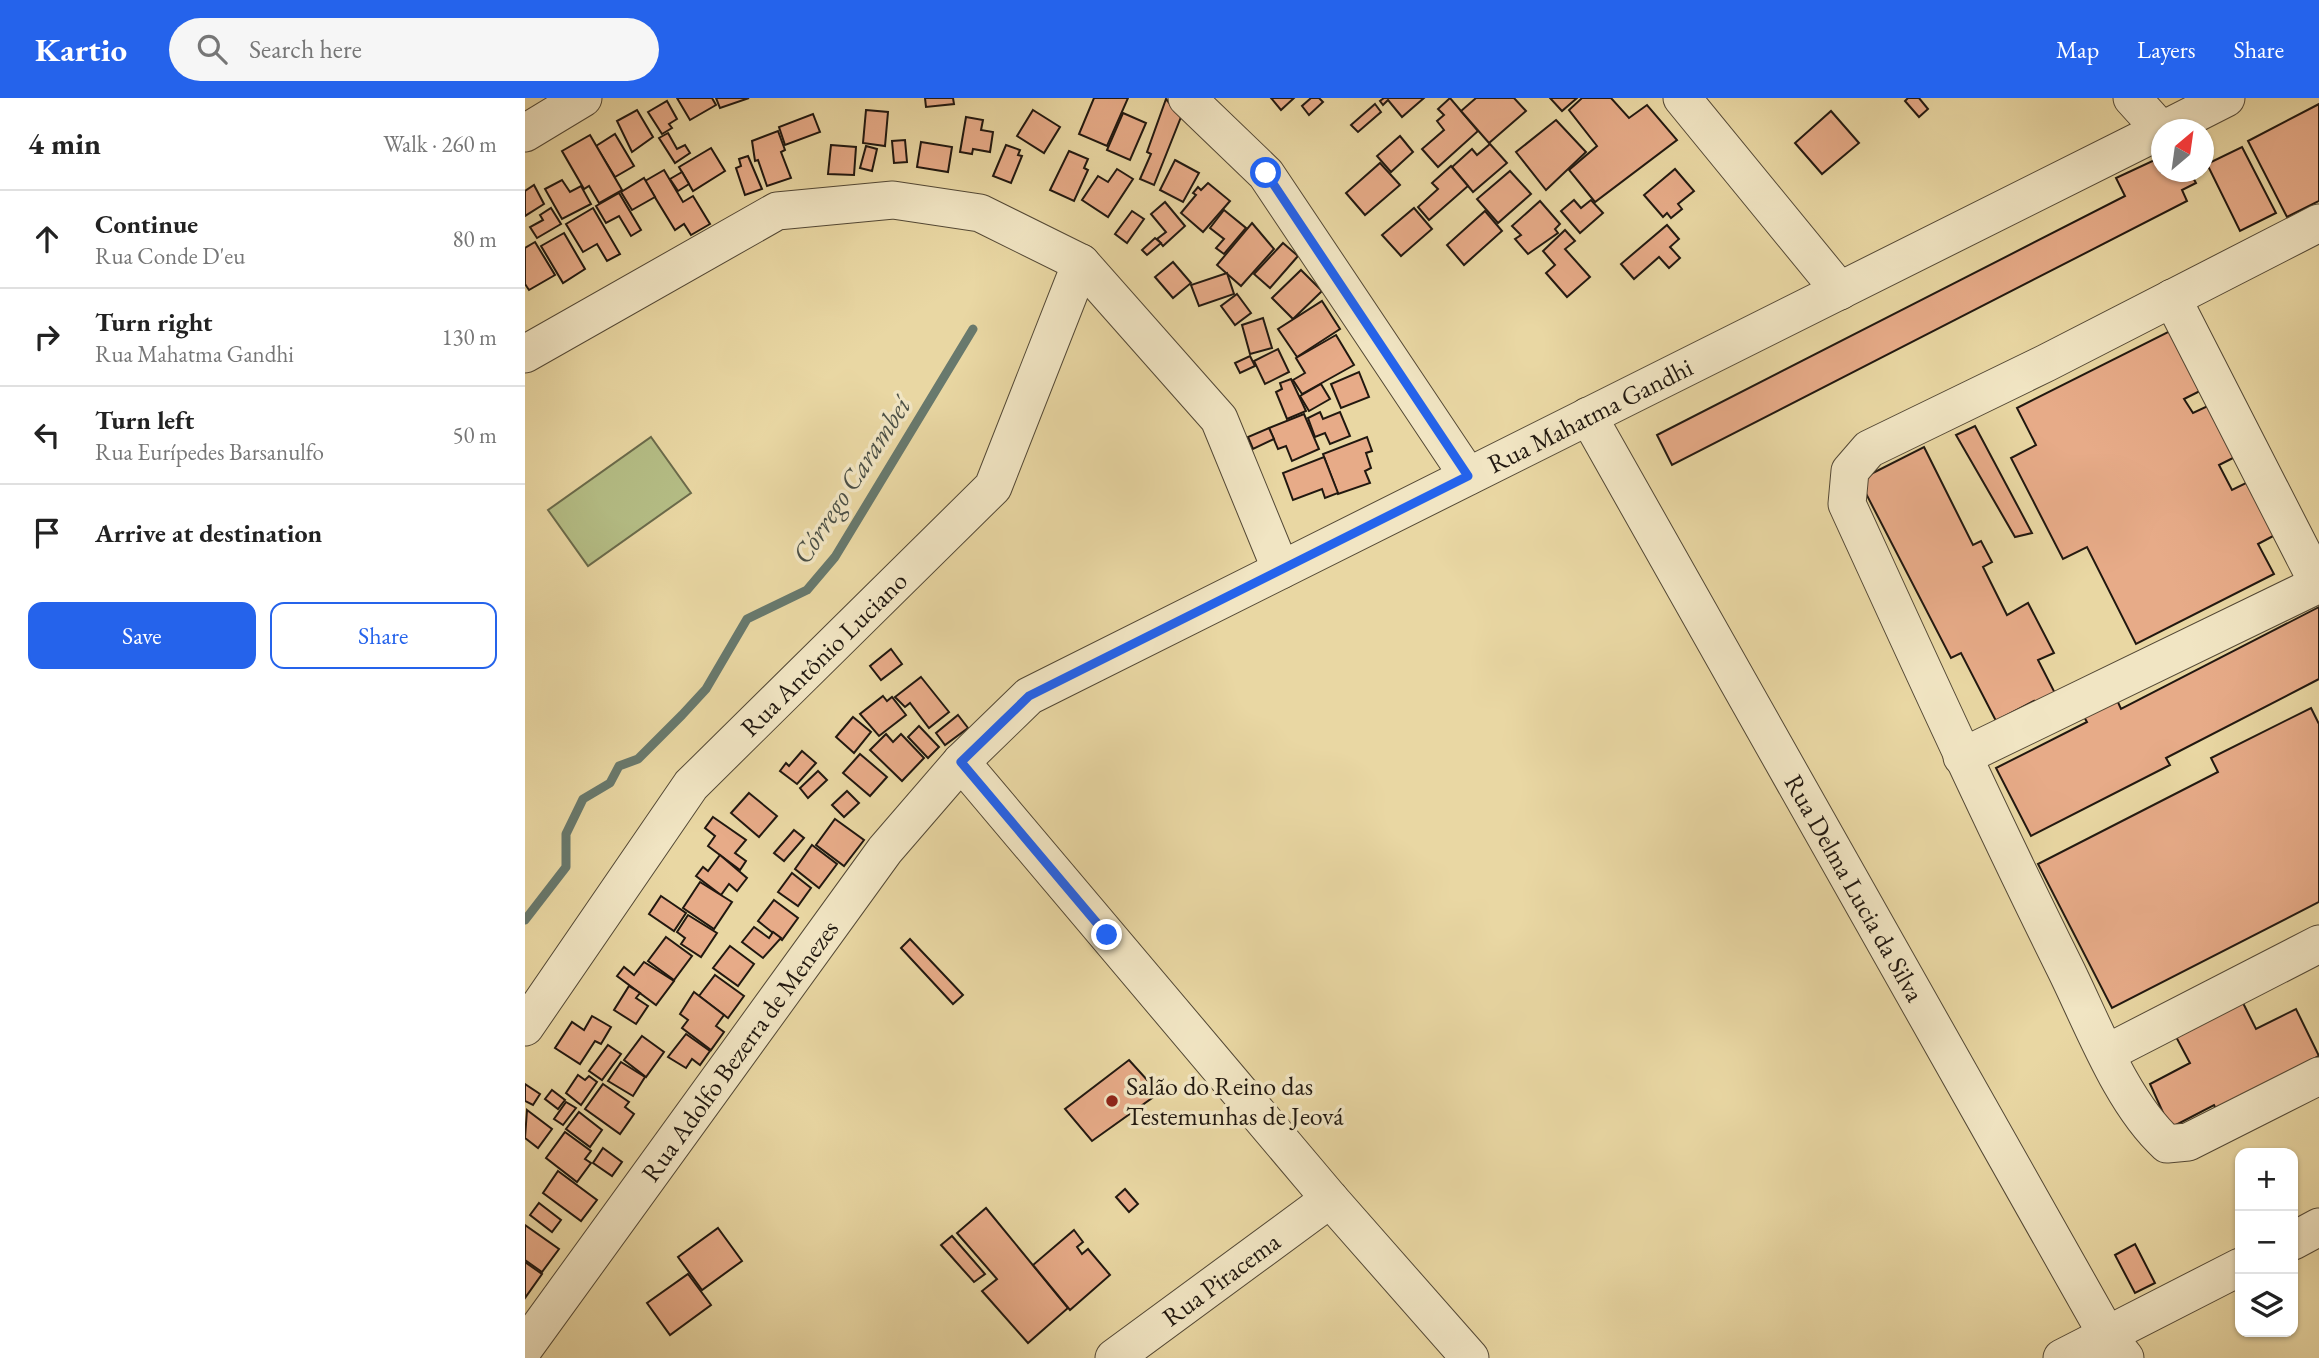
<!DOCTYPE html>
<meta charset="utf-8">
<style>
body{margin:0;font-family:"EB Garamond",serif;background:#f6f6f6;color:#222}
.controls{position:absolute;right:21px;bottom:21px;display:grid;overflow:hidden;border-radius:14px;box-shadow:0 2px 5px #0004}
.controls button{width:63px;height:63px;display:grid;place-items:center;padding:0;border:0;border-bottom:2px solid #e0e0e0;background:#fff;color:#222;font:35px sans-serif}
.compass{position:absolute;left:1626px;top:21px;width:63px;height:63px;border-radius:50%;background:#fff;box-shadow:0 2px 5px #0004;rotate:29deg}
.stop{position:absolute;width:21px;height:21px;margin:-16px;border:5px solid #2563eb;border-radius:50%;background:#fff}
.stop.end{background:#2563eb;border-color:#fff;box-shadow:0 2px 7px #0008}
.list{margin:0;padding:0;list-style:none}
h2{display:flex;justify-content:space-between;align-items:center;height:91px;margin:0;padding:0 28px;font-size:30px}
h2 small{font-size:23px;font-weight:400;color:#767676}
.list li{display:grid;grid-template-columns:46px 1fr auto;gap:21px;align-items:center;box-sizing:border-box;height:98px;padding:0 28px;border-top:2px solid #e0e0e0}
.list b{display:block;font-size:26px;white-space:nowrap}
.list p{margin:0;font-size:23px;white-space:nowrap;color:#767676}
.list em{font-size:23px;font-style:normal;color:#767676}
.actions{display:flex;gap:14px;padding:21px 28px}
.actions a{flex:1;padding:16px 0;border:2px solid #2563eb;border-radius:14px;text-align:center;font-size:24px;color:#2563eb}
.actions .main{background:#2563eb;color:#fff}
.icon{flex:none;width:38px;height:38px;fill:none;stroke:currentColor;stroke-width:2;stroke-linecap:round;stroke-linejoin:round}
.map{position:relative;flex:none;width:1794px;height:1260px;overflow:hidden}
header{display:flex;align-items:center;gap:42px;box-sizing:border-box;height:98px;padding:0 35px;background:#2563eb;color:#fff}
header strong{font-size:33px}
nav{display:flex;gap:38px;margin-inline-start:auto;font-size:24px}
.search{width:490px;height:63px;background:#f6f6f6;display:flex;align-items:center;gap:18px;box-sizing:border-box;padding:0 24px;border-radius:38px;color:#767676;font-size:26px}
main{display:flex}
aside{flex:1;background:#fff}
.map>svg:first-child{display:block}
.green{fill:#b5be86;stroke:#6b6b4b;stroke-width:2}
.lines{fill:none;stroke-linecap:round;stroke-linejoin:round}
.stream{stroke:#68796d;stroke-width:9}
.building{fill:#e7ab88;stroke:#211810;stroke-width:2}
.minor-casing{stroke:#534835;stroke-width:39}
.minor{stroke:#f1e5c3;stroke-width:37}
.route{stroke:#2563eb;stroke-width:9}
.poi-dot{fill:#8f2418;stroke:#f1e5c3;stroke-width:2.5}
.labels{text-anchor:middle;dominant-baseline:central;stroke-width:7;stroke-linejoin:round;paint-order:stroke}
.street-label{font-size:26px;fill:#211810;stroke:#f1e5c3}
.poi-label{font-size:26px;fill:#211810;stroke:#f1e5c3;text-anchor:start}
.water-label{font-size:28px;font-style:italic;fill:#4b5046;stroke:#f1e5c3}
</style>
<header>
<strong>Kartio</strong>
<div class="search"><svg class="icon" aria-label="search" viewBox="0 0 24 24"><circle cx="10" cy="10" r="6"/><path d="M15 15l6 6"/></svg>Search here</div>
<nav><a>Map</a><a>Layers</a><a>Share</a></nav>
</header>
<main>
<aside>
<h2>4 min<small>Walk · 260 m</small></h2>
<ul class="list">
<li><svg class="icon" aria-label="ahead" viewBox="0 0 24 24"><path d="M12 20V5M6 11l6-6 6 6"/></svg><div><b>Continue</b><p>Rua Conde D'eu</p></div><em>80 m</em></li>
<li><svg class="icon" aria-label="right" viewBox="0 0 24 24"><path d="M7 20v-9h11M14 6l5 5-5 5"/></svg><div><b>Turn right</b><p>Rua Mahatma Gandhi</p></div><em>130 m</em></li>
<li><svg class="icon" aria-label="left" viewBox="0 0 24 24"><path d="M17 20v-9H6M10 6l-5 5 5 5"/></svg><div><b>Turn left</b><p>Rua Eurípedes Barsanulfo</p></div><em>50 m</em></li>
<li><svg class="icon" aria-label="arrive" viewBox="0 0 24 24"><path d="M6 21V4h12l-3 4 3 4H6"/></svg><div><b>Arrive at destination</b></div></li>
</ul>
<div class="actions"><a class="main">Save</a><a>Share</a></div>
</aside>
<div class="map">
<svg width="1794" height="1260" viewBox="0 0 1794 1260">
<rect width="100%" height="100%" fill="#e9d7a3"/>
<filter id="stains"><feTurbulence type="fractalNoise" baseFrequency=".00286" numOctaves="4"/><feColorMatrix values="0 0 0 0 .2 0 0 0 0 .09 0 0 0 0 .02 0 0 0 .5 -.17"/></filter>
<radialGradient id="worn" r=".72"><stop offset=".6" stop-color="#630" stop-opacity="0"/><stop offset="1" stop-color="#630" stop-opacity=".3"/></radialGradient>
<path class="green" d="M126 339 166 395 63 468 23 412Z"/>
<g class="lines">
<path class="stream" d="M0 822 41 769V736L58 701 85 685 94 668 113 661 157 617 181 591 222 521 282 492 310 459 448 231"/>
</g>
<g class="building">
<path d="M152 0H187L191 7 165 22Z"/>
<path d="M191 0H224L195 10Z"/>
<path d="M400 0H428L429 6 401 9Z"/>
<path d="M569 0H603L582 48 554 36Z"/>
<path d="M746 0H769L756 12Z"/>
<path d="M786 0H794L798 4 784 17 777 8Z"/>
<path d="M859 0H899L877 19 863 2 858 7 855 3Z"/>
<path d="M925 0 953 33 913 69 897 51 919 32 912 23 919 17 913 11Z"/>
<path d="M951 0H989L1001 13 964 45 936 13Z"/>
<path d="M1025 0H1052L1037 13Z"/>
<path d="M1057 0H1086L1104 20 1122 7 1152 42 1070 104 1044 72 1072 48 1044 12Z"/>
<path d="M1383 0H1394L1403 11 1394 19 1380 3Z"/>
<path d="M641 1 656 19 629 87 615 81 626 56 622 54Z"/>
<path d="M142 3 152 21 144 26 147 30 137 36 123 14Z"/>
<path d="M850 6 856 14 833 34 826 27Z"/>
<path d="M1794 6V103L1762 119 1723 43Z"/>
<path d="M112 12 128 39 107 54 92 23Z"/>
<path d="M341 12 363 14 360 48 338 45Z"/>
<path d="M508 12 535 29 519 55 492 38Z"/>
<path d="M1306 13 1334 45 1297 76 1270 45Z"/>
<path d="M598 15 621 25 605 62 582 52Z"/>
<path d="M288 16 295 34 260 47 254 29Z"/>
<path d="M441 19 458 22 456 32 468 34 465 54 448 51 447 56 435 54Z"/>
<path d="M1031 22 1061 54 1021 92 991 54Z"/>
<path d="M253 33 260 52 256 54 266 80 242 88 233 62 230 63 227 43Z"/>
<path d="M143 35 152 51 160 47 165 55 150 65 134 40Z"/>
<path d="M90 36 109 68 90 79 71 48Z"/>
<path d="M65 37 97 92 74 105 64 88 59 91 37 53Z"/>
<path d="M875 38 888 54 866 74 852 58Z"/>
<path d="M380 42 382 64 369 65 367 43Z"/>
<path d="M396 44 427 49 423 74 392 69Z"/>
<path d="M965 46 982 65 948 94 927 69 947 51 952 57Z"/>
<path d="M306 47 331 49 329 77 303 76Z"/>
<path d="M481 47 495 52 493 57 497 58 486 85 468 78Z"/>
<path d="M341 48 352 51 347 73 335 70Z"/>
<path d="M1717 49 1751 115 1715 133 1682 66Z"/>
<path d="M186 50 200 73 168 93 154 69Z"/>
<path d="M544 53 563 61 559 70 563 72 549 103 525 92Z"/>
<path d="M223 58 237 91 220 97 211 70 216 68 214 61Z"/>
<path d="M1636 59V74H1665L1671 85 1657 92 1662 103 1147 367 1132 337 1600 98 1591 80Z"/>
<path d="M650 62 674 75 658 104 635 92Z"/>
<path d="M855 65 875 87 840 117 821 95Z"/>
<path d="M926 68 943 88 904 122 893 109 913 91 907 85Z"/>
<path d="M592 71 608 81 583 119 557 102 573 78 583 84Z"/>
<path d="M1150 71 1169 93 1153 106 1157 111 1146 120 1142 115 1138 119 1119 97Z"/>
<path d="M139 72 158 104 168 98 185 126 166 137 159 126 150 132 120 83Z"/>
<path d="M985 73 1006 96 973 125 952 101Z"/>
<path d="M157 74 164 86 153 93 145 81Z"/>
<path d="M119 80 130 99 107 112 96 94Z"/>
<path d="M37 82 45 94 56 88 66 106 37 121 20 91Z"/>
<path d="M683 85 705 103 678 134 656 115 671 97 668 95 673 89 676 92Z"/>
<path d="M9 87 19 106 0 118V93Z"/>
<path d="M94 95 116 132 106 138 94 118 81 125 71 108Z"/>
<path d="M1049 102 1056 110 1066 102 1078 115 1055 135 1036 113Z"/>
<path d="M1015 103 1035 126 1030 131 1033 135 1003 156 990 141 996 137 987 128Z"/>
<path d="M640 104 660 128 638 148 632 141 641 134 626 116Z"/>
<path d="M26 110 36 126 12 140 5 129 18 122 15 117Z"/>
<path d="M68 110 95 156 82 163 72 146 58 154 41 126Z"/>
<path d="M889 110 907 131 876 158 857 137Z"/>
<path d="M699 112 721 130 699 156 691 150 699 141 685 130Z"/>
<path d="M607 113 619 121 602 145 590 136Z"/>
<path d="M960 113 977 133 939 167 922 147Z"/>
<path d="M727 125 749 151 716 188 692 167Z"/>
<path d="M1142 127 1154 141 1145 149 1155 160 1144 170 1134 159 1109 181 1096 166Z"/>
<path d="M1040 132 1050 143 1040 151 1065 179 1042 199 1021 175 1030 167 1018 153Z"/>
<path d="M39 135 60 171 38 185 16 148Z"/>
<path d="M630 140 636 145 622 157 617 152Z"/>
<path d="M10 144 30 177 4 192 0 186V150Z"/>
<path d="M758 145 773 158 745 190 729 176Z"/>
<path d="M648 164 666 185 648 200 630 179Z"/>
<path d="M776 172 797 193 768 221 747 200Z"/>
<path d="M702 175 709 196 674 208 666 187Z"/>
<path d="M712 196 726 215 710 227 696 208Z"/>
<path d="M797 203 815 231 772 259 753 231Z"/>
<path d="M738 220 747 250 725 256 717 227Z"/>
<path d="M1647 232 1677 292 1659 301 1668 315 1687 306 1714 357 1694 367 1707 392 1725 383 1752 436 1733 446 1749 476 1611 546 1562 449 1538 461 1486 360 1511 347 1492 310Z"/>
<path d="M811 237 829 267 777 296 768 282 780 275 771 260Z"/>
<path d="M753 251 764 274 740 286 729 263Z"/>
<path d="M725 258 730 268 715 275 710 265Z"/>
<path d="M834 274 844 299 816 310 806 286Z"/>
<path d="M766 281 781 313 762 321 751 294 757 291 755 285Z"/>
<path d="M796 286 805 301 784 313 775 298Z"/>
<path d="M795 314 798 321 815 314 825 338 805 346 800 335 790 339 783 320Z"/>
<path d="M779 316 794 351 767 363 761 348 753 351 744 330Z"/>
<path d="M1450 328 1507 435 1490 439 1431 337Z"/>
<path d="M744 330 749 341 728 351 723 339Z"/>
<path d="M842 339 847 353 841 355 846 370 840 373 845 385 813 396 798 356Z"/>
<path d="M1399 349 1448 447 1456 443 1467 464 1458 469 1482 517 1503 505 1529 555 1513 562 1534 603 1514 614 1509 603 1471 623 1436 555 1426 560 1334 382Z"/>
<path d="M799 359 813 395 800 400 797 391 768 402 758 375Z"/>
<path d="M1794 509V581L1641 660 1645 667 1506 738 1471 670 1562 624 1553 608 1587 591 1596 611Z"/>
<path d="M366 551 377 566 356 582 345 568Z"/>
<path d="M396 579 424 614 404 630 385 605 380 609 370 599Z"/>
<path d="M358 598 362 603 367 599 381 617 354 638 335 616Z"/>
<path d="M1786 610 1794 626V804L1587 910 1513 766 1693 674 1686 660Z"/>
<path d="M433 617 443 630 420 647 411 635Z"/>
<path d="M328 619 346 634 329 655 311 639Z"/>
<path d="M394 628 414 649 403 660 383 639Z"/>
<path d="M361 636 368 644 376 636 399 660 377 683 345 652Z"/>
<path d="M277 653 291 665 272 686 255 673 261 665 264 668Z"/>
<path d="M335 656 362 679 345 698 318 675Z"/>
<path d="M293 673 302 682 283 700 275 690Z"/>
<path d="M322 693 334 705 319 719 307 707Z"/>
<path d="M224 695 252 718 234 739 206 715Z"/>
<path d="M188 719 221 742 210 755 221 763 215 772 183 748 190 738 180 730Z"/>
<path d="M310 721 339 742 319 768 291 747Z"/>
<path d="M269 732 279 740 259 763 249 755Z"/>
<path d="M287 747 312 766 294 790 270 771Z"/>
<path d="M195 757 222 780 212 793 204 786 196 797 171 778 178 769 183 773Z"/>
<path d="M267 775 286 790 273 808 253 794Z"/>
<path d="M175 784 207 804 189 831 158 810Z"/>
<path d="M136 798 161 815 149 833 124 816Z"/>
<path d="M249 802 273 820 257 842 233 823Z"/>
<path d="M163 817 192 835 176 859 156 846 160 840 152 834Z"/>
<path d="M229 829 244 840 248 834 256 840 238 860 217 844Z"/>
<path d="M141 839 167 858 149 882 123 863Z"/>
<path d="M385 841 438 897 428 906 376 850Z"/>
<path d="M205 848 229 866 213 888 188 870Z"/>
<path d="M119 864 149 883 131 907 92 878 99 869 109 877Z"/>
<path d="M190 877 219 898 203 920 174 898Z"/>
<path d="M104 888 115 895 111 900 123 908 111 926 89 912Z"/>
<path d="M169 894 199 917 191 928 199 934 186 952 157 930 163 922 155 916Z"/>
<path d="M1716 901 1731 931 1771 911 1794 958 1691 1011 1689 1007 1645 1030 1625 986 1665 965 1649 935Z"/>
<path d="M67 918 86 929 76 946 70 943 55 966 30 950 47 924 59 932Z"/>
<path d="M161 936 185 953 175 967 167 961 161 970 143 959Z"/>
<path d="M117 938 139 954 121 979 99 962Z"/>
<path d="M83 947 96 956 77 982 64 973Z"/>
<path d="M604 962 634 995 567 1043 540 1011Z"/>
<path d="M96 964 120 979 108 998 83 983Z"/>
<path d="M53 977 60 982 64 978 72 984 56 1007 41 995Z"/>
<path d="M0 986 15 996 8 1007 0 1003Z"/>
<path d="M78 986 104 1004 100 1009 109 1016 95 1036 60 1011Z"/>
<path d="M27 992 40 1002 33 1011 20 1001Z"/>
<path d="M41 1004 51 1010 38 1027 29 1021Z"/>
<path d="M2 1012 27 1031 13 1050 0 1040Z"/>
<path d="M54 1014 77 1032 65 1049 41 1031Z"/>
<path d="M40 1034 66 1053 60 1061 66 1065 52 1084 21 1060Z"/>
<path d="M78 1050 97 1064 87 1078 68 1065Z"/>
<path d="M33 1073 72 1102 56 1123 18 1095Z"/>
<path d="M600 1091 613 1106 604 1114 591 1099Z"/>
<path d="M14 1105 36 1122 27 1134 5 1117Z"/>
<path d="M461 1110 543 1210 503 1245 457 1193 472 1181 432 1135Z"/>
<path d="M0 1127 34 1151 17 1174 0 1162Z"/>
<path d="M193 1130 217 1163 177 1192 153 1159Z"/>
<path d="M549 1132 558 1144 552 1149 557 1156 563 1151 585 1177 545 1212 508 1167Z"/>
<path d="M427 1138 460 1176 449 1184 416 1147Z"/>
<path d="M1610 1146 1630 1185 1610 1195 1590 1157Z"/>
<path d="M0 1164 17 1176 0 1200Z"/>
<path d="M163 1176 186 1207 145 1237 122 1205Z"/>
</g>
<g class="lines">
<defs>
<g id="minor">
<path d="M662 0 741 76 943 378"/>
<path d="M1157 0 1315 193"/>
<path d="M1607 0 1636 32"/>
<path d="M1638 32 1701 0"/>
<path d="M0 35 58 0"/>
<path d="M1794 125 1521 265 1344 351 1325 373 1322 406C1393 561 1463 715 1539 868 1567 924 1596 1004 1642 1046L1663 1044 1794 978"/>
<path d="M1647 200 1794 487"/>
<path d="M0 256 252 113 368 102 455 115 556 165 694 321 756 472"/>
<path id="s1" d="M1063 318 1582 1237 1600 1260"/>
<path d="M1437 659 1794 486"/>
<path d="M436 664 805 1101 945 1260"/>
<path id="s2" d="M0 929 166 687 468 389 556 165"/>
<path d="M1582 955 1794 846"/>
<path d="M1768 1143 1794 1129"/>
<path id="s3" d="M0 1249 360 752 436 664 504 598 1636 32"/>
<path id="s4" d="M589 1260 805 1101"/>
<path d="M1537 1260 1715 1169"/>
</g>
</defs>
<use href="#minor" class="minor-casing"/>
<use href="#minor" class="minor"/>
</g>
<g class="lines">
<path class="route" d="M582 837 436 664 504 598 943 378 741 75"/>
</g>
<circle class="poi-dot" cx="587" cy="1003" r="7"/>
<g class="labels">
<g class="street-label">
<text stroke="none"><textPath href="#s3" startOffset="1452">Rua Mahatma Gandhi</textPath></text>
<text stroke="none"><textPath href="#s2" startOffset="480">Rua Antônio Luciano</textPath></text>
<text stroke="none"><textPath href="#s1" startOffset="542">Rua Delma Lucia da Silva</textPath></text>
<text stroke="none"><textPath href="#s3" startOffset="366">Rua Adolfo Bezerra de Menezes</textPath></text>
<text stroke="none"><textPath href="#s4" startOffset="133">Rua Piracema</textPath></text>
</g>
<g class="poi-label">
<text x="601" y="988">Salão do Reino das<tspan x="601" dy="30">Testemunhas de Jeová</tspan></text>
</g>
<g class="water-label">
<text transform="translate(326 382) rotate(-57)">Córrego Carambeí</text>
</g>
</g>
<rect width="100%" height="100%" filter="url(#stains)"/>
<rect width="100%" height="100%" fill="url(#worn)"/>
</svg>
<div class="controls">
<button>+</button>
<button>−</button>
<button><svg class="icon" aria-label="layers" viewBox="0 0 24 24"><path d="M12 4l9 5-9 5-9-5zM3 14l9 5 9-5"/></svg></button>
</div>
<svg class="compass" viewBox="-18 -18 36 36"><path d="M0-13l5 13h-10z" fill="#e53935"/><path d="M0 13l5-13h-10z" fill="#767676"/></svg>
<div class="stop" style="left:741px;top:75px"></div>
<div class="stop end" style="left:582px;top:837px"></div>
</div>
</main>
